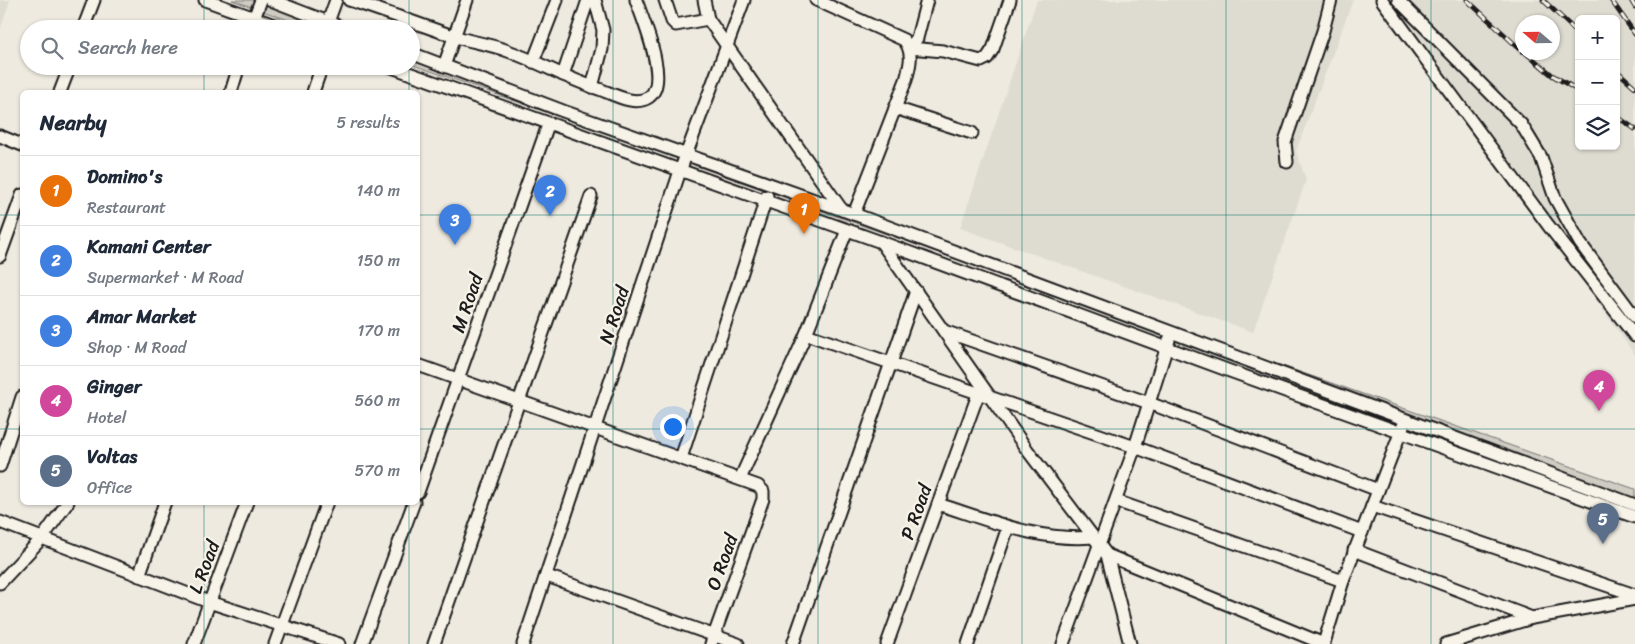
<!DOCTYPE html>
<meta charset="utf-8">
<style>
body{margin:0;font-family:Sriracha,sans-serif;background:#f6f6f7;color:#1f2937}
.controls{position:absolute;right:15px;top:15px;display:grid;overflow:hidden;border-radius:8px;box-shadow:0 1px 4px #0004}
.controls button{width:45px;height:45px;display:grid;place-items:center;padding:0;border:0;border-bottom:1px solid #e0e1e3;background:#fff;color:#1f2937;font:25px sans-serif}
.compass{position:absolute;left:1515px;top:15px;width:45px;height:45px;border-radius:50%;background:#fff;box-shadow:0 1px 4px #0004;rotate:290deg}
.you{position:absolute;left:672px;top:426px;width:18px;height:18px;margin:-12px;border:4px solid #fff;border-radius:50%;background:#1a73e8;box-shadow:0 0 0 8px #1a73e833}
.badge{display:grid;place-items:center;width:32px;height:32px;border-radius:50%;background:#1c1c1c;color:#fff;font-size:16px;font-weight:700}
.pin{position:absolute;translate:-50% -41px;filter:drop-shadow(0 1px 2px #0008)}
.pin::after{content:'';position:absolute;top:26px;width:18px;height:15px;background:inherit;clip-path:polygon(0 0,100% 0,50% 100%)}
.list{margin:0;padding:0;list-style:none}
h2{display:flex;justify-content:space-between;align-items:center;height:65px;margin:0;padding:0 20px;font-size:21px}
h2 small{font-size:16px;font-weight:400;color:#747a83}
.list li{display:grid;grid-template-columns:32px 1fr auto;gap:15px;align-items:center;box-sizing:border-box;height:70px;padding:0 20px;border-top:1px solid #e0e1e3}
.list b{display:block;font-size:19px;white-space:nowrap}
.list p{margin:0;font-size:16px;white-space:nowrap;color:#747a83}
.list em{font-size:16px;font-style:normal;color:#747a83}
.icon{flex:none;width:28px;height:28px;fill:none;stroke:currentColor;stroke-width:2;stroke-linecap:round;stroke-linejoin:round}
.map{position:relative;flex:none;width:1635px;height:644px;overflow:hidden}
.search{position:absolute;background:#fff;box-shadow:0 1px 4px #0004;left:20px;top:20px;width:400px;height:55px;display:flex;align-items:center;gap:12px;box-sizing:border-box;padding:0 18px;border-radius:28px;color:#747a83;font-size:19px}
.panel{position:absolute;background:#fff;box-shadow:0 1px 4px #0004;left:20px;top:90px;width:400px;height:415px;border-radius:8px}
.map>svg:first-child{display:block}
.built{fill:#dedbd1;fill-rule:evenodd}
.green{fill:#cfccc3;stroke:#767470}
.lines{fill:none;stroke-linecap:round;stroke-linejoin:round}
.minor-casing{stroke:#1c1c1c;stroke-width:15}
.minor{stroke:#f7f3e8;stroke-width:11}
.rail-casing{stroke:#1c1c1c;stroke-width:5}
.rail{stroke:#f7f3e8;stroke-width:3;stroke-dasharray:9;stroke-linecap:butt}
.grid{fill:none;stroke:#0f766e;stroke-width:1;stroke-opacity:0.55}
.labels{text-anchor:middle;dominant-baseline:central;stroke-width:4.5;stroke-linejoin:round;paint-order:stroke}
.street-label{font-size:19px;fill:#1c1c1c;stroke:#f7f3e8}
</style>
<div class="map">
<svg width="1635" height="644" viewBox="0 0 1635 644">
<rect width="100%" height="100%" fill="#eeeae0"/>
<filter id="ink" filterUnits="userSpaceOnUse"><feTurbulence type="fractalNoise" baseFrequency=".02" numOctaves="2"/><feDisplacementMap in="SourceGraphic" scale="10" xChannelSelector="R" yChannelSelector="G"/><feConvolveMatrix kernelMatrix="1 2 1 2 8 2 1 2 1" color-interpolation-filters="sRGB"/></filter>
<g filter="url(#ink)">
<g class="built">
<path d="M0 0H10L0 30Z"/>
<path d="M1037 0H1353L1296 151 1306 180 1253 332 960 228Z"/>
<path d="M1381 0H1635V355L1506 173ZM1579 19H1616V146H1579ZM1522 22H1552V52H1522Z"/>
</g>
<g class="green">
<path d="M232 0H253L332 29H313Z"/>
<path d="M411 57 677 153 675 158 411 64Z"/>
<path d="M698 162 1635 489V503L694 165Z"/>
</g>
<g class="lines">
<defs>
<g id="minor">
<path d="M205 0 285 29"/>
<path d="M271 0 346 29"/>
<path d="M349 0C384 11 418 24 453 36 471 42 490 44 508 51 539 62 567 79 599 89 613 94 635 107 649 97 670 82 643 20 636 0"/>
<path d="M665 0 672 21 676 25 708 19"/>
<path d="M704 0 708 19 842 210"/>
<path d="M816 0 904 40C914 53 910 65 906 80L854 214"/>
<path d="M1382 0 1548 225 1635 336"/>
<path d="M1398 0 1521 124 1541 157 1555 198 1580 243 1635 317"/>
<path d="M328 22 336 0"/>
<path d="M83 29 94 0"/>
<path d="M250 29 261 0"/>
<path d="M910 48 943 51 981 61 987 58 993 49 1010 0"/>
<path d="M910 48 917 38 927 0"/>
<path d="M411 53 563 111 854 214 1635 505"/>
<path d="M533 62 557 0"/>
<path d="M389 66 881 242 1227 370 1635 517"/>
<path d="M444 66 467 0"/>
<path d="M563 75 588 0"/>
<path d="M592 87 602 49 603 30 595 0"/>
<path d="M60 92 70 66"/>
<path d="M231 92 239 66"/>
<path d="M313 92 322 66"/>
<path d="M895 108 972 133"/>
<path d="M0 136 22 145"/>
<path d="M1287 162 1285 142 1323 31 1331 0"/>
<path d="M881 242 1028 451 1107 555 1130 644"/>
<path d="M0 256 22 195"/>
<path d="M944 331 1149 403 1378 490"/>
<path d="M806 334 1135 447 1362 532"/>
<path d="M418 365 758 486 763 491V499L711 644"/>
<path d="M681 458 767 196"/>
<path d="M0 466 22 397"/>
<path d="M740 479 806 334 847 230"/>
<path d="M418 492 548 125"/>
<path d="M1116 501 1343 581"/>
<path d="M938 504C989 520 1039 542 1093 537"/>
<path d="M1372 506 1635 595"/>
<path d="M0 522 209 602 339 644"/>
<path d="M1354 550 1532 618"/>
<path d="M1107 555 1324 644"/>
<path d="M139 576 165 502"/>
<path d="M547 576 738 644"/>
<path d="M0 583 43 537 68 502"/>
<path d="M1324 643 1343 581 1403 426"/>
<path d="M194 644 247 502"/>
<path d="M275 644 327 502"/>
<path d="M362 644 414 502"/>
<path d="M434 644 591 196"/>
<path d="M523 644 680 171 744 0"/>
<path d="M793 644 916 291"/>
<path d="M887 644 979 392"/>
<path d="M968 644 1008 527"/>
<path d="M1063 644 1135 447 1169 340"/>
<path d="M1446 644 1532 618 1635 599"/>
</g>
</defs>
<use href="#minor" class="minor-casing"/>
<use href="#minor" class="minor"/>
<defs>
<g id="rail">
<path d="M1467 0 1522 51"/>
<path d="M1543 0 1579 34"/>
<path d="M1611 0 1635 34"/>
<path d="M1631 0 1635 7"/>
<path d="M1525 52 1552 75 1579 91"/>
<path d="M1616 70 1635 87"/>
<path d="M1616 116 1635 129"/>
</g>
</defs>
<use href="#rail" class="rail-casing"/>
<use href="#rail" class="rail"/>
</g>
</g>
<path class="grid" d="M204 0V29M409 0V29M613 0V644M818 0V644M1022 0V644M1226 0V644M1431 0V644M204 66V92M409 66V92M0 215H22M418 215H1635M0 429H22M418 429H1635M204 502V644M409 502V644"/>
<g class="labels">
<g class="street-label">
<text transform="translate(467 303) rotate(-71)">M Road</text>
<text transform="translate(614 315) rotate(-72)">N Road</text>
<text transform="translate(916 512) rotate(-70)">P Road</text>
<text transform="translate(722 562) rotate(-70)">O Road</text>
<text transform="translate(204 567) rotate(-69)">L Road</text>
</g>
</g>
</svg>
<div class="controls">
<button>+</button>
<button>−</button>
<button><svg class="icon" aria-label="layers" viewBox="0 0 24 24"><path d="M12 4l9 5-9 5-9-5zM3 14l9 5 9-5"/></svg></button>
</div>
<svg class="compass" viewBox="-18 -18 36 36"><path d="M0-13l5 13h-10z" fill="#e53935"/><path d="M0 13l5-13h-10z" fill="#747a83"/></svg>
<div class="you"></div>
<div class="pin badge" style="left:804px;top:234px;background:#e8710a">1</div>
<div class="pin badge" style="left:550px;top:216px;background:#3f7fe0">2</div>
<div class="pin badge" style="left:455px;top:245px;background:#3f7fe0">3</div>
<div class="pin badge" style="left:1599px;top:411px;background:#d1479c">4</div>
<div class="pin badge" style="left:1603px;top:544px;background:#5c6f8a">5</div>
<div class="search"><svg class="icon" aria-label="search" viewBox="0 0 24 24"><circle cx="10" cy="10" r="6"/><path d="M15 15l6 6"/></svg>Search here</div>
<section class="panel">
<h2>Nearby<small>5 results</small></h2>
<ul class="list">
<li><span class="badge" style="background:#e8710a">1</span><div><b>Domino's</b><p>Restaurant</p></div><em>140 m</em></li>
<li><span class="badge" style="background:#3f7fe0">2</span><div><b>Kamani Center</b><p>Supermarket · M Road</p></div><em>150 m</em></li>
<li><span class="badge" style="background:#3f7fe0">3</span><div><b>Amar Market</b><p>Shop · M Road</p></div><em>170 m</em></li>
<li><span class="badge" style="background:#d1479c">4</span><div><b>Ginger</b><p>Hotel</p></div><em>560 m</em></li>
<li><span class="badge" style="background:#5c6f8a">5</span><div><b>Voltas</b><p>Office</p></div><em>570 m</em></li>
</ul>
</section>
</div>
